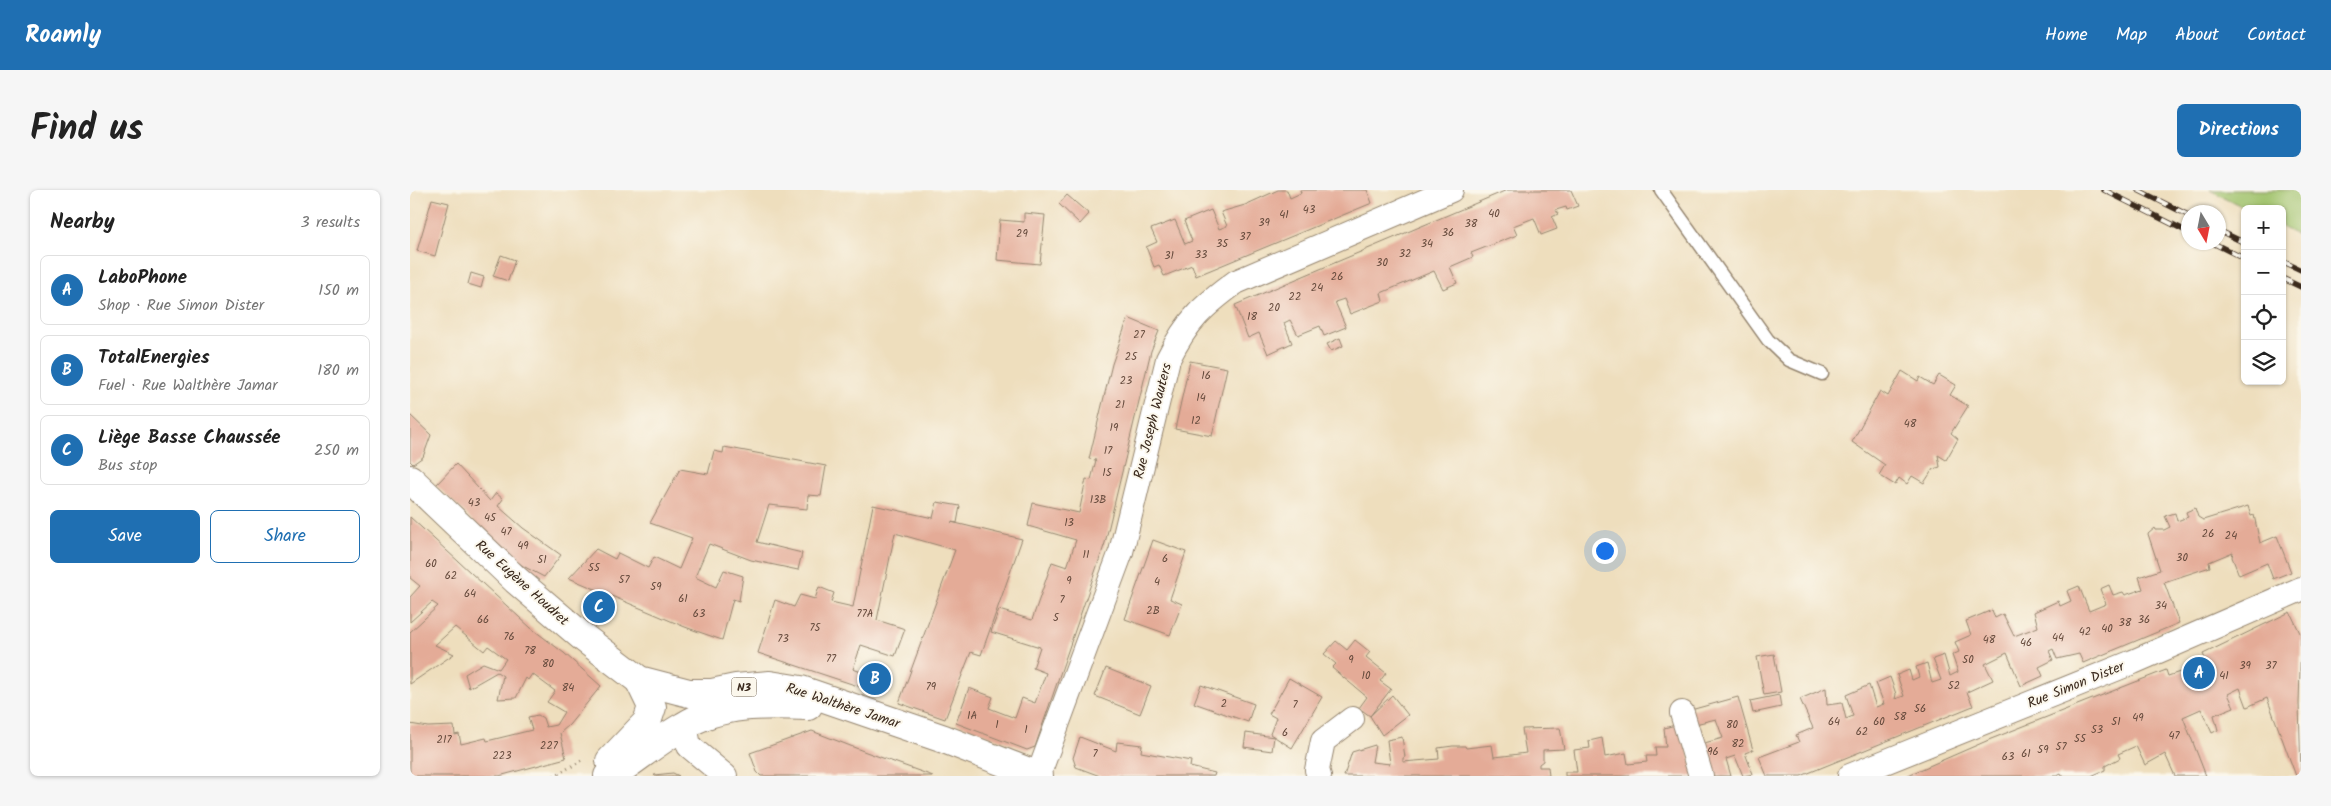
<!DOCTYPE html>
<meta charset="utf-8">
<style>
body{margin:0;font-family:Kalam,sans-serif;background:#f6f6f6;color:#222}
.controls{position:absolute;right:15px;top:15px;display:grid;overflow:hidden;border-radius:8px;box-shadow:0 1px 4px #0004}
.controls button{width:45px;height:45px;display:grid;place-items:center;padding:0;border:0;border-bottom:1px solid #e0e0e0;background:#fff;color:#222;font:25px sans-serif}
.compass{position:absolute;left:1771px;top:15px;width:45px;height:45px;border-radius:50%;background:#fff;box-shadow:0 1px 4px #0004;rotate:170deg}
.you{position:absolute;left:1194px;top:360px;width:18px;height:18px;margin:-12px;border:4px solid #fff;border-radius:50%;background:#1a73e8;box-shadow:0 0 0 8px #1a73e833}
.badge{display:grid;place-items:center;width:32px;height:32px;border-radius:50%;background:#1f6fb2;color:#fff;font-size:16px;font-weight:700}
.pin{position:absolute;translate:-50% -50%;border:2px solid #fff;box-shadow:0 1px 5px #0006}
.list{margin:0;padding:0;list-style:none}
h2{display:flex;justify-content:space-between;align-items:center;height:65px;margin:0;padding:0 20px;font-size:21px}
h2 small{font-size:16px;font-weight:400;color:#767676}
.list li{display:grid;grid-template-columns:32px 1fr auto;gap:15px;align-items:center;box-sizing:border-box;height:70px;margin:0 10px 10px;padding:0 10px;border:1px solid #e0e0e0;border-radius:8px}
.list b{display:block;font-size:19px;white-space:nowrap}
.list p{margin:0;font-size:16px;white-space:nowrap;color:#767676}
.list em{font-size:16px;font-style:normal;color:#767676}
.actions{display:flex;gap:10px;padding:15px 20px}
.actions a{flex:1;padding:11px 0;border:1px solid #1f6fb2;border-radius:8px;text-align:center;font-size:18px;color:#1f6fb2}
.actions .main{background:#1f6fb2;color:#fff}
.icon{flex:none;width:28px;height:28px;fill:none;stroke:currentColor;stroke-width:2;stroke-linecap:round;stroke-linejoin:round}
.map{position:relative;flex:none;width:1891px;height:586px;overflow:hidden;border-radius:8px}
header{display:flex;align-items:center;gap:30px;box-sizing:border-box;height:70px;padding:0 25px;background:#1f6fb2;color:#fff}
header strong{font-size:24px}
nav{display:flex;gap:28px;margin-inline-start:auto;font-size:18px}
.intro{display:flex;align-items:center;justify-content:space-between;box-sizing:border-box;height:120px;padding:0 30px}
h1{margin:0;font-size:35px}
.button{padding:12px 22px;border-radius:8px;background:#1f6fb2;color:#fff;font-size:18px;font-weight:700}
main{display:flex;gap:30px;padding:0 30px}
aside{flex:1;background:#fff;border-radius:8px;box-shadow:0 1px 4px #0004}
.map>svg:first-child{display:block}
.green{fill:#a1c36d;stroke:#6e7646}
.building{fill:#e4ab97}
.lines{fill:none;stroke-linecap:round;stroke-linejoin:round}
.lane-casing{stroke:#94846e;stroke-width:15}
.street-casing{stroke:#94846e;stroke-width:26}
.primary-casing{stroke:#94846e;stroke-width:30}
.path{stroke:#94846e;stroke-width:3;stroke-dasharray:1 4;stroke-linecap:butt}
.lane{stroke:#fff;stroke-width:12}
.street{stroke:#fff;stroke-width:24}
.primary{stroke:#fff;stroke-width:28}
.rail-casing{stroke:#3b2a1e;stroke-width:5.5}
.rail{stroke:#fbf7ec;stroke-width:4;stroke-dasharray:11;stroke-linecap:butt}
.labels{text-anchor:middle;dominant-baseline:central;stroke-width:4;stroke-linejoin:round;paint-order:stroke}
.number-label{font-size:11px;fill:#654a3c}
.shield{fill:#fbf7ec;stroke:#75685c;stroke-width:1}
.shield-label{font-size:12px;font-weight:bold;fill:#3b2a1e}
.street-label{font-size:14px;fill:#3b2a1e;stroke:#fbf7ec}
</style>
<header>
<strong>Roamly</strong>
<nav><a>Home</a><a>Map</a><a>About</a><a>Contact</a></nav>
</header>
<div class="intro"><h1>Find us</h1><a class="button">Directions</a></div>
<main>
<aside>
<h2>Nearby<small>3 results</small></h2>
<ul class="list">
<li><span class="badge">A</span><div><b>LaboPhone</b><p>Shop · Rue Simon Dister</p></div><em>150 m</em></li>
<li><span class="badge">B</span><div><b>TotalEnergies</b><p>Fuel · Rue Walthère Jamar</p></div><em>180 m</em></li>
<li><span class="badge">C</span><div><b>Liège Basse Chaussée</b><p>Bus stop</p></div><em>250 m</em></li>
</ul>
<div class="actions"><a class="main">Save</a><a>Share</a></div>
</aside>
<div class="map">
<svg width="1891" height="586" viewBox="0 0 1891 586">
<rect width="100%" height="100%" fill="#fbf7ec"/>
<filter id="ink" filterUnits="userSpaceOnUse"><feTurbulence type="fractalNoise" baseFrequency=".02" numOctaves="2"/><feDisplacementMap in="SourceGraphic" scale="10" xChannelSelector="R" yChannelSelector="G"/><feConvolveMatrix kernelMatrix="1 2 1 2 8 2 1 2 1" color-interpolation-filters="sRGB"/></filter>
<filter id="wash" filterUnits="userSpaceOnUse"><feTurbulence type="fractalNoise" baseFrequency=".0096" numOctaves="4" result="noise"/><feDisplacementMap in="SourceGraphic" scale="20" xChannelSelector="R" yChannelSelector="G"/><feGaussianBlur stdDeviation="1.12" result="paint"/><feColorMatrix in="noise" values="0 0 0 0 0 0 0 0 0 0 0 0 0 0 0 0 0 1.4 0 .05"/><feComposite in="paint" operator="in"/></filter>
<g filter="url(#wash)">
<rect width="100%" height="100%" fill="#eedebd"/>
<path class="green" d="M1800 0H1891V47L1872 37V19H1837Z"/>
<g id="blocks">
<g class="building">
<path d="M868 0H877L880 8 891 3 890 0H957L962 13 786 86 782 75 754 86 749 75 744 77 736 57 747 52 741 39 765 30 775 54 782 51 774 31 801 20 809 39 817 36 811 22 835 15Z"/>
<path d="M1097 0H1161L1168 16 1157 20 1156 17 1146 20 1148 24 1142 27 1147 39 1131 45 1124 28 1103 36 1107 45 1061 63 1063 67 1040 77 1047 93 1033 99 1024 81 971 103 973 111 940 124 934 109 925 112 936 137 914 146 910 136 888 145 880 130 874 133 882 153 858 164 849 143 838 148 825 115Z"/>
<path d="M657 5 679 24 670 34 649 14Z"/>
<path d="M22 9 39 13 25 66 7 61Z"/>
<path d="M614 23 635 25 630 74 587 70 590 30 614 32Z"/>
<path d="M91 65 105 70 98 91 83 86Z"/>
<path d="M61 83 74 87 71 98 58 94Z"/>
<path d="M718 128 749 141 741 161 695 353 625 557 617 560 546 533 559 498 583 507 579 518 605 528 612 508 625 513 636 483 623 478 630 457 581 442 589 420 622 430 642 372 657 377 666 350 618 336 623 313 669 323 676 289 681 290 686 270 679 269 702 174Z"/>
<path d="M930 148 933 156 921 161 917 154Z"/>
<path d="M780 171 817 178 802 246 765 239Z"/>
<path d="M1492 181 1508 191 1510 187 1523 195 1529 185 1546 195 1540 205 1558 216 1541 243 1548 249 1536 270 1528 265 1530 277 1523 279 1514 293 1502 286 1497 294 1489 288 1485 295 1469 285 1475 275 1442 252 1470 201 1478 206Z"/>
<path d="M0 225 21 245 13 267 3 274 0 271Z"/>
<path d="M314 257 416 276 411 306 398 305 397 319 359 315 347 352 392 363 388 380 341 370 299 354 285 387 306 397 314 380 333 386 329 411 323 409 312 450 275 437 159 388 186 359 205 369 208 363 238 378 244 367 269 379 282 348 240 333 270 279 298 284 304 261 313 263Z"/>
<path d="M46 274 80 311 86 303 93 309 88 316 113 338 151 365 134 387 113 376 94 361 26 295Z"/>
<path d="M527 312 550 316 547 333 541 332 612 349 571 465 561 462 535 529 489 513 545 360 485 343 467 430 495 439 485 466 451 455 443 479 476 491 472 504 348 463 365 410 384 417 390 405 405 409 409 397 424 403 421 412 443 417 463 315 523 328Z"/>
<path d="M1838 316 1841 326 1844 325 1850 353 1867 346 1881 382 1863 389 1857 373 1829 385 1822 367 1823 362 1799 372 1800 377 1754 392 1769 433 1673 473 1669 464 1647 469 1643 459 1639 461 1643 470 1629 477 1633 486 1611 496 1597 463 1575 474 1583 490 1557 502 1563 516 1391 586H1357L1349 567 1389 552 1386 545 1403 538 1390 509 1416 498 1417 515 1432 513 1436 529 1443 526 1436 505 1459 495 1466 517 1474 514 1466 493 1480 487 1486 504 1485 509 1494 506 1487 485 1499 480 1502 490 1509 487 1506 477 1517 473 1522 493 1531 490 1523 469 1534 465 1540 486 1548 482 1542 465 1549 462 1545 452 1561 445 1556 431 1582 420 1585 428 1593 424 1604 446 1628 437 1624 422 1648 411 1650 416 1661 411 1657 401 1669 396 1679 421 1696 414 1690 399 1699 395 1703 405 1713 402 1715 405 1733 399 1729 387 1750 380 1738 344 1745 338 1746 340H1754L1760 337 1755 326 1765 323 1767 331 1778 327 1776 322 1785 318 1788 327 1793 330Z"/>
<path d="M0 327 121 438 154 463 191 496 159 535 150 543 156 568 89 586H0V534L18 537 44 536 45 545 49 544 51 554 76 548 77 551 122 540 118 527 128 525 133 528 136 537 146 535 154 522 137 512 145 501 122 484 118 490 116 488 106 508 88 509 93 486 87 482 59 498 55 484 73 473 89 479 96 469 78 456 74 461 45 437 25 455 44 464 0 494V442L28 416 22 412 0 432V407L10 396 0 388Z"/>
<path d="M743 350 776 362 760 409 772 414 760 445 715 429Z"/>
<path d="M1880 422 1891 445 1889 513 1891 586H1886L1857 508 1837 517 1830 498 1818 504 1824 517 1804 525 1808 540 1802 543 1791 519 1773 527 1796 586H1765L1755 564 1735 575 1726 556 1708 564 1710 568 1695 576V580L1681 586H1652L1651 584 1647 586H1496L1581 549 1756 480 1758 486 1797 473 1793 464Z"/>
<path d="M945 450 960 462 956 467 976 483 970 491 981 499 960 526 949 518 957 507 922 478 926 474 914 464 926 451 937 460Z"/>
<path d="M1364 464 1371 502 1354 505 1347 467Z"/>
<path d="M696 478 741 496 730 524 685 506Z"/>
<path d="M879 488 912 507 882 558 860 544 866 528 859 524Z"/>
<path d="M791 495 844 514 838 532 784 513Z"/>
<path d="M982 505 998 525 972 545 960 526Z"/>
<path d="M1369 505 1371 517 1343 523 1340 511Z"/>
<path d="M1328 507 1343 560 1335 563 1343 584 1333 586 1325 566 1316 569 1321 586H1296L1287 555 1313 548 1306 529 1281 535 1277 521Z"/>
<path d="M1269 534 1286 586H1155V582H1167L1164 560 1180 558 1179 551 1192 548 1195 567 1216 563 1218 574 1237 572 1236 566H1246L1245 557H1256L1254 538Z"/>
<path d="M1150 538 1154 559 1133 560V571L1129 574V577H1138L1139 586H934L942 562 965 555 962 572 980 574 977 550 992 547 995 567 993 568V572L1029 569 1028 558 1043 556H1055L1056 558 1082 555 1084 567 1094 566 1116 563 1112 539Z"/>
<path d="M402 541 456 562 523 586H351L347 582 340 563Z"/>
<path d="M836 543 864 547 862 561 834 557Z"/>
<path d="M670 547 706 561 707 552 732 555 731 562 781 571 780 577 805 583 804 586H690L666 577 663 568Z"/>
<path d="M263 583 269 586H245L244 585Z"/>
</g>
</g>
</g>
<g filter="url(#ink)">
<use href="#blocks" fill-opacity="0" stroke="#94846e" stroke-width="1"/>
<g class="lines">
<defs>
<path id="lane" d="M1251 0 1358 150 1379 170 1412 184"/>
<g id="street">
<path d="M1272 523 1291 586"/>
<path d="M275 535 279 556 315 586"/>
<path d="M628 586 711 362 758 169C777 131 793 116 826 92L1041 0"/>
<path d="M909 586 907 580 913 551 942 529"/>
<path d="M1440 586 1723 472 1891 399"/>
</g>
<g id="primary">
<path d="M0 289 106 390 174 448 229 490 279 503H302L326 498 360 495 391 500 534 549 629 586"/>
<path d="M200 571 237 532 242 517 229 490"/>
<path d="M198 586 207 582C229 567 251 549 274 536 310 513 357 514 398 516"/>
</g>
</defs>
<use href="#lane" class="lane-casing"/>
<use href="#street" class="street-casing"/>
<use href="#primary" class="primary-casing"/>
<path class="path" d="M144 586 173 570"/>
<use href="#lane" class="lane"/>
<use href="#street" class="street"/>
<use href="#primary" class="primary"/>
<defs>
<g id="rail">
<path d="M1694 0 1778 42"/>
<path d="M1728 0 1778 25"/>
<path d="M1808 40 1835 53"/>
<path d="M1801 52 1835 69"/>
<path d="M1872 71 1891 80"/>
<path d="M1872 88 1891 97"/>
</g>
</defs>
<use href="#rail" class="rail-casing"/>
<use href="#rail" class="rail"/>
</g>
</g>
<g class="labels">
<g class="number-label">
<text x="899" y="20">43</text>
<text x="1084" y="24">40</text>
<text x="874" y="25">41</text>
<text x="854" y="33">39</text>
<text x="1061" y="34">38</text>
<text x="1038" y="43">36</text>
<text x="612" y="44">29</text>
<text x="835" y="47">37</text>
<text x="812" y="54">35</text>
<text x="1017" y="54">34</text>
<text x="995" y="64">32</text>
<text x="791" y="65">33</text>
<text x="759" y="66">31</text>
<text x="972" y="73">30</text>
<text x="927" y="87">26</text>
<text x="907" y="98">24</text>
<text x="885" y="107">22</text>
<text x="864" y="118">20</text>
<text x="842" y="127">18</text>
<text x="729" y="145">27</text>
<text x="721" y="167">25</text>
<text x="796" y="186">16</text>
<text x="716" y="191">23</text>
<text x="791" y="208">14</text>
<text x="710" y="215">21</text>
<text x="786" y="231">12</text>
<text x="1500" y="234">48</text>
<text x="704" y="238">19</text>
<text x="698" y="261">17</text>
<text x="697" y="283">15</text>
<text x="688" y="310">13B</text>
<text x="64" y="313">43</text>
<text x="80" y="328">45</text>
<text x="659" y="333">13</text>
<text x="96" y="342">47</text>
<text x="1798" y="344">26</text>
<text x="1821" y="346">24</text>
<text x="113" y="356">49</text>
<text x="676" y="365">11</text>
<text x="1772" y="368">30</text>
<text x="755" y="369">6</text>
<text x="132" y="370">51</text>
<text x="21" y="374">60</text>
<text x="184" y="378">55</text>
<text x="41" y="386">62</text>
<text x="214" y="390">57</text>
<text x="659" y="391">9</text>
<text x="747" y="392">4</text>
<text x="246" y="397">59</text>
<text x="60" y="404">64</text>
<text x="273" y="409">61</text>
<text x="652" y="410">7</text>
<text x="1751" y="416">34</text>
<text x="743" y="421">2B</text>
<text x="289" y="424">63</text>
<text x="455" y="424">77A</text>
<text x="646" y="428">5</text>
<text x="73" y="430">66</text>
<text x="1734" y="430">36</text>
<text x="1715" y="433">38</text>
<text x="405" y="438">75</text>
<text x="1697" y="439">40</text>
<text x="1675" y="442">42</text>
<text x="99" y="447">76</text>
<text x="1648" y="448">44</text>
<text x="373" y="449">73</text>
<text x="1579" y="450">48</text>
<text x="1616" y="453">46</text>
<text x="120" y="461">78</text>
<text x="421" y="469">77</text>
<text x="941" y="470">9</text>
<text x="1558" y="470">50</text>
<text x="138" y="474">80</text>
<text x="1835" y="476">39</text>
<text x="1861" y="476">37</text>
<text x="956" y="486">10</text>
<text x="1814" y="486">41</text>
<text x="1544" y="496">52</text>
<text x="521" y="497">79</text>
<text x="158" y="498">84</text>
<text x="814" y="514">2</text>
<text x="885" y="515">7</text>
<text x="1510" y="519">56</text>
<text x="562" y="526">1A</text>
<text x="1490" y="527">58</text>
<text x="1728" y="528">49</text>
<text x="1424" y="532">64</text>
<text x="1469" y="532">60</text>
<text x="1706" y="532">51</text>
<text x="587" y="535">1</text>
<text x="1322" y="535">80</text>
<text x="616" y="540">1</text>
<text x="1687" y="540">53</text>
<text x="1452" y="542">62</text>
<text x="875" y="543">6</text>
<text x="1764" y="546">47</text>
<text x="1670" y="549">55</text>
<text x="34" y="550">217</text>
<text x="1328" y="554">82</text>
<text x="139" y="556">227</text>
<text x="1651" y="557">57</text>
<text x="1633" y="560">59</text>
<text x="1303" y="562">96</text>
<text x="685" y="564">7</text>
<text x="1616" y="564">61</text>
<text x="92" y="566">223</text>
<text x="1598" y="567">63</text>
</g>
<rect class="shield" x="321.5" y="487.5" width="25" height="19" rx="4"/>
<g class="shield-label">
<text x="334" y="497">N3</text>
</g>
<g class="street-label">
<text transform="translate(743 231) rotate(-76)">Rue Joseph Wauters</text>
<text transform="translate(112 393) rotate(42)">Rue Eugène Houdret</text>
<text transform="translate(1666 495) rotate(-22)">Rue Simon Dister</text>
<text transform="translate(433 516) rotate(18)">Rue Walthère Jamar</text>
</g>
</g>
</svg>
<div class="controls">
<button>+</button>
<button>−</button>
<button><svg class="icon" aria-label="locate" viewBox="0 0 24 24"><circle cx="12" cy="12" r="6"/><path d="M12 2v4M12 18v4M2 12h4M18 12h4"/></svg></button>
<button><svg class="icon" aria-label="layers" viewBox="0 0 24 24"><path d="M12 4l9 5-9 5-9-5zM3 14l9 5 9-5"/></svg></button>
</div>
<svg class="compass" viewBox="-18 -18 36 36"><path d="M0-13l5 13h-10z" fill="#e53935"/><path d="M0 13l5-13h-10z" fill="#767676"/></svg>
<div class="you"></div>
<div class="pin badge" style="left:1789px;top:483px">A</div>
<div class="pin badge" style="left:465px;top:489px">B</div>
<div class="pin badge" style="left:189px;top:417px">C</div>
</div>
</main>
